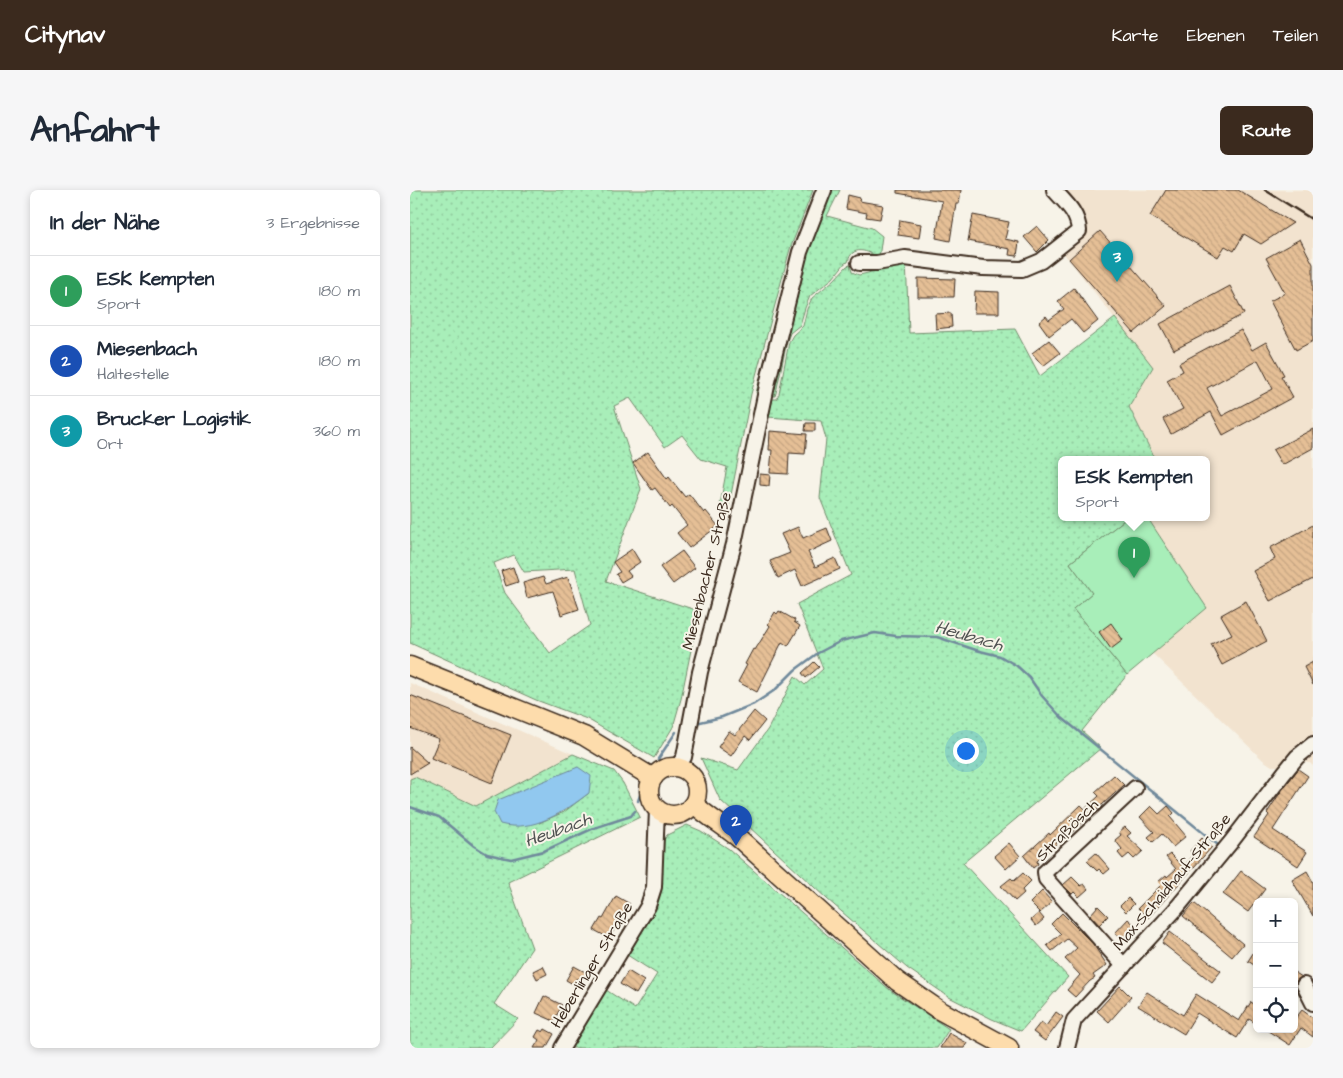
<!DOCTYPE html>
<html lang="de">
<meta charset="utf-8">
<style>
body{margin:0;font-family:"Architects Daughter",sans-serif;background:#f6f6f7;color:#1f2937}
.controls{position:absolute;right:15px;bottom:15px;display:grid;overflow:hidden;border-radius:8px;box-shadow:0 2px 8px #0003}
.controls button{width:45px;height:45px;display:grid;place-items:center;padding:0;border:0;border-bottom:1px solid #e0e1e3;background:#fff;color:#1f2937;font:25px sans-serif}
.you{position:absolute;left:555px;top:560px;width:18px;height:18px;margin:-12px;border:4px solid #fff;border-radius:50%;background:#1a73e8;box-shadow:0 0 0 8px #1a73e833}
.badge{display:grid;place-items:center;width:32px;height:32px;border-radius:50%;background:#3b2a1e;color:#fff;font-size:16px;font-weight:700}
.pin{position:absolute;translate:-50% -41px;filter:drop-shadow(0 1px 2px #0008)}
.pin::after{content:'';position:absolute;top:26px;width:18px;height:15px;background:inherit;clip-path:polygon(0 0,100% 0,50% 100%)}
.popup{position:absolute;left:648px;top:266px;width:152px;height:65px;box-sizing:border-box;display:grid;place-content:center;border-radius:8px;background:#fff;filter:drop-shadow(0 1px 4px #0005);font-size:16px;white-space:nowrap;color:#747a83}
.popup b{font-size:19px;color:#1f2937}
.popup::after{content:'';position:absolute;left:50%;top:100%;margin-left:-10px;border:10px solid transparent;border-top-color:#fff}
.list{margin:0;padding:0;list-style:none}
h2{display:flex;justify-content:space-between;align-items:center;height:65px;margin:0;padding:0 20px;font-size:21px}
h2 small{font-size:16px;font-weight:400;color:#747a83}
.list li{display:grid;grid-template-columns:32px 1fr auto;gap:15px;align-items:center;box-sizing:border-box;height:70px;padding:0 20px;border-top:1px solid #e0e1e3}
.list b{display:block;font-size:19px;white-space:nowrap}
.list p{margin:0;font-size:16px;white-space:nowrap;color:#747a83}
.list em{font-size:16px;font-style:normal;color:#747a83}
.icon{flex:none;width:28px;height:28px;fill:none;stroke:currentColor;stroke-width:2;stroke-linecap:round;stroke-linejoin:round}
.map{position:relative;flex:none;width:903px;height:858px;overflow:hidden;border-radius:8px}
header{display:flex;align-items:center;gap:30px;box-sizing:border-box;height:70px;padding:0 25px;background:#3b2a1e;color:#fff}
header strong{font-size:24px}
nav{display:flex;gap:28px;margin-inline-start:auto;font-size:18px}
.intro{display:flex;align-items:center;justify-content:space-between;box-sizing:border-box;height:120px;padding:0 30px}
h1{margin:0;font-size:35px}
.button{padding:12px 22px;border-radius:8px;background:#3b2a1e;color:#fff;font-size:18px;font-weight:700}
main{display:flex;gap:30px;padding:0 30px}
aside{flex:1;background:#fff;border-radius:8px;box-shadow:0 2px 8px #0003}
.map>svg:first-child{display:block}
.built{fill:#f2e3cf}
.green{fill:url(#green-dots);stroke:#728c6c;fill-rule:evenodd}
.pitch{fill:#a8eeb9;stroke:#728c6c}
.water{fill:#91c8ef;stroke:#6f899b}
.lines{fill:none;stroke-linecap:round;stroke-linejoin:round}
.stream{stroke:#6f899b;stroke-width:2.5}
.building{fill:url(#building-back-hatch);stroke:#3b2a1e;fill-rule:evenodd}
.minor-casing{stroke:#3b2a1e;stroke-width:18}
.major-casing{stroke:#3b2a1e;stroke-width:21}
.minor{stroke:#f7f3e8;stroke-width:14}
.major{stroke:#fddcac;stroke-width:18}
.rail{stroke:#3b2a1e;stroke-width:2.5}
.labels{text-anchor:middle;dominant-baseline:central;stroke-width:4;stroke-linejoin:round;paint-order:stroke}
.street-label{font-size:16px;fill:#3b2a1e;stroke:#f7f3e8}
.water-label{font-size:18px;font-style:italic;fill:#505252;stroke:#f7f3e8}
</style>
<header>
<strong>Citynav</strong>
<nav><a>Karte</a><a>Ebenen</a><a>Teilen</a></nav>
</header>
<div class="intro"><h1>Anfahrt</h1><a class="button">Route</a></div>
<main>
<aside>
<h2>In der Nähe<small>3 Ergebnisse</small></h2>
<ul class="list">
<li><span class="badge" style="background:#2e9e5b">1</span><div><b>ESK Kempten</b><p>Sport</p></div><em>180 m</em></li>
<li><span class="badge" style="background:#1a4fb4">2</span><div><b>Miesenbach</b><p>Haltestelle</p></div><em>180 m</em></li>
<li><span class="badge" style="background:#0f9aa8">3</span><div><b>Brucker Logistik</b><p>Ort</p></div><em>360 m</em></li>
</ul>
</aside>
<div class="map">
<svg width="903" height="858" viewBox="0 0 903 858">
<defs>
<pattern id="green-dots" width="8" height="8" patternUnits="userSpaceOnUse" patternTransform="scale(1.25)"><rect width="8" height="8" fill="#a8eeb9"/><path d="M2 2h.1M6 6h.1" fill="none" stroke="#92cc9f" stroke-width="1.8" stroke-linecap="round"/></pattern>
<pattern id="building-back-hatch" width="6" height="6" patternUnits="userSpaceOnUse" patternTransform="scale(1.25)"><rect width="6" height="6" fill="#e5bf96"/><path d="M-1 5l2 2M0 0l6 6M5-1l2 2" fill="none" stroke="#c5a481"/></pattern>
</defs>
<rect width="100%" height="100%" fill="#f7f3e8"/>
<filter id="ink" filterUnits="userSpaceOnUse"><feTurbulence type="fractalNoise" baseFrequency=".02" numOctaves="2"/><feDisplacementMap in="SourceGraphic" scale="10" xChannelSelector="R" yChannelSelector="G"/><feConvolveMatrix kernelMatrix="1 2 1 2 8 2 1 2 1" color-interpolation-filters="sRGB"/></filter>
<g filter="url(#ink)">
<g class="built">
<path d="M649 0H903V576L900 573 888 572 874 576H862L853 570 742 463 797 418 737 327H796V269H745L719 217 743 177 652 61 674 43Z"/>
<path d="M0 493 163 564 66 616 5 587 0 589Z"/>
</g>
<g class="green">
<path d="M0 0H403L380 59 341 204 318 320 310 315 317 277 291 269 272 245 255 257 220 208 204 216 231 299 196 391 289 421 271 509 263 537 244 568 177 529 126 510 0 453ZM104 365 114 382 165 379 180 435 140 463 95 403 84 373Z"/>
<path d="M406 0H410L350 204 346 203 383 60Z"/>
<path d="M420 0H430L417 26 462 38 472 46 469 68C458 61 442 54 438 72L435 73 423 88 400 106 395 118 390 135 380 143 377 151 366 203 365 206H361L394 63Z"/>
<path d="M496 70 499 143 605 139 630 186 705 128 743 177 719 217 745 269H652V327H718L660 373 682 403 663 419 717 485 672 541 691 558 553 673 658 787 611 841 582 829 539 807 497 778 417 709 310 610 291 568 328 580 358 539 385 486 395 495 413 479 387 414 441 385 410 308 416 249 411 231 358 227 361 209H366L369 204 379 152 383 145 393 136 397 119 402 108 424 90 437 76 440 75 442 82 449 85 458 83 464 81 471 75Z"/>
<path d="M163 564 204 581 213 593 230 627 98 692 122 758 84 814 108 829 80 858H0V589L5 587 66 616ZM179 603 154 622 129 633Z"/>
<path d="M277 635 291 641 319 659 480 800 539 839 527 858H157L193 798 225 819 247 784 214 763 230 737 251 655 257 645Z"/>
</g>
<path class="pitch" d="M718 327H737L797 418 717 485 663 419 682 403 660 373Z"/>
<path class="water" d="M168 577 181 586 179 603C154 622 123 643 90 634L84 622 88 610Z"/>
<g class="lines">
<g class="stream">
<path d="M286 533 312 527 344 514 365 500 385 480 408 463 431 451 465 443 486 446 527 447 566 460 590 466 607 476 619 487 632 506 651 527 808 655"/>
<path d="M248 569 266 542"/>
<path d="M228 611 233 596"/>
<path d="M0 617 29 627 64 656 77 664 101 669 134 661 184 638 221 626 225 621"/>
</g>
</g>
<g class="building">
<path d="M487 0H551L549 14H546L540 51 526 48 532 11 487 3Z"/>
<path d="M756 0H828L883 33 851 54 834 44 824 61 815 56 808 67 740 26Z"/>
<path d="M438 5 450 8 449 11 473 15 470 29 456 27 457 23 436 19Z"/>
<path d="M563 25 599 32 595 49 609 52 607 66 599 65 600 59 558 51Z"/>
<path d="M490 30 511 34 509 48 488 45Z"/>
<path d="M627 36 639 50 627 62 614 47Z"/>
<path d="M690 41 756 116 724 143 659 69Z"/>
<path d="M890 49 903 74V151L886 160 860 111 875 103 856 68Z"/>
<path d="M508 88 545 89 544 107H508Z"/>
<path d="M820 96 834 124 764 160 750 134Z"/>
<path d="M664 98 688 131 673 143 661 129 639 146 629 132 636 126 639 130 654 119 648 111Z"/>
<path d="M565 101 589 102V123H564Z"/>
<path d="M541 123 542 137 526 139 525 124Z"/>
<path d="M831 140 842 160 856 152 874 185 871 186 883 207 813 245 801 222 761 244 753 229 773 219 757 190 773 181 769 173ZM848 170 863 199 812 226 797 198Z"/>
<path d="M639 150 650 163 633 176 622 163Z"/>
<path d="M396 233H405V241H395Z"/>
<path d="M903 239V258L872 275 863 260Z"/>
<path d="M360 241 397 244 395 264 379 263 378 284 360 283 362 260H359Z"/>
<path d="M238 262 257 289 259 287 275 307 279 304 294 323 296 321 308 336 279 358 267 343 277 335 262 316 260 318 245 298 242 300 223 273Z"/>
<path d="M350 284 360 285 359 296 350 295Z"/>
<path d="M903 335V389L860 411 843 381 865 369 860 358Z"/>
<path d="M388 337 393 348 417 338 422 351 398 362 405 377 425 368 430 379 392 396 385 380 368 388 360 371 380 363 371 344Z"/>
<path d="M222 359 230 372 217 381 221 386 211 392 206 384 210 382 203 372Z"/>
<path d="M272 361 285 378 263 394 250 377Z"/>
<path d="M103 377 108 392 96 396 91 381Z"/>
<path d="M133 387 136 394 158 387 169 419 151 425 143 401 117 408 113 393Z"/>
<path d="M836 411 857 451 812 475 801 454 822 444 811 425Z"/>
<path d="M369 421 385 430 384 432 390 436 378 456 372 452 347 502 328 492 337 475 335 474 343 459 345 460 360 436 358 434 365 422 367 424Z"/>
<path d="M701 433 713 450 701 459 689 442Z"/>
<path d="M404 472 409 477 396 488 392 483Z"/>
<path d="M903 472V495L894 477Z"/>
<path d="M0 505 101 545 82 593 21 568 29 549 0 538Z"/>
<path d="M344 521 355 531 340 550 335 546 321 566 308 557 319 541 325 545Z"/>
<path d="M0 557 18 573 0 584Z"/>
<path d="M888 579 898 586 863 640 897 662 888 676 844 647 859 625 857 623 870 603Z"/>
<path d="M704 585 714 595 660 644 656 641 646 651 647 653 627 671 628 674 623 678 614 666 639 643 640 645 671 615 675 619 689 606 685 602Z"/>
<path d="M741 616 749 624 758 616 764 623 760 627 776 646 763 657 752 644 743 652 738 647 744 642 730 627Z"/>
<path d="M715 637 721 643 717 646 733 661 724 669 719 664 713 669 708 663 712 659 705 650 711 645 709 642Z"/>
<path d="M792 648 802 657 738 728 728 718 751 695 748 692 756 685 757 687 766 679 756 667 760 664 773 677 784 665 780 661Z"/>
<path d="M599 653 610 666 596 679 584 666Z"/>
<path d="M686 663 700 679 694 684 689 679 687 681 677 671Z"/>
<path d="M831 681 855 699 838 722 813 704Z"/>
<path d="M897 681 903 692V726L882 690Z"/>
<path d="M613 683 621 691 612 700 614 703 605 711 591 696 601 688 604 691Z"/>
<path d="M662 687 671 696 674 694 678 699 669 707 664 702 662 704 653 695Z"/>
<path d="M632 701 642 712 630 723 620 713Z"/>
<path d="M206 706 220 714 199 748 184 740 191 728 193 729Z"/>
<path d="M718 708 724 714 716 722 710 716Z"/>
<path d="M784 713 833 754 822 767 773 726Z"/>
<path d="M688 716 698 726 689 735 680 725Z"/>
<path d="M629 723 634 729 626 736 621 730Z"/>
<path d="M652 723 683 754 697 775 683 785 685 788 680 791 665 807 657 800 670 785 655 769 667 758 657 749 642 761 637 755 651 744 641 734Z"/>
<path d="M718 729 729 739 716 752 705 743Z"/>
<path d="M760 742 811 781 802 792 752 753Z"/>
<path d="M847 757V777L838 771Z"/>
<path d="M133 776 137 784 127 789 123 781Z"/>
<path d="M164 776 177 783 172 791 167 788 163 794 156 790Z"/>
<path d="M218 781 234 791 226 804 210 794Z"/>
<path d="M884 782 892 787 886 791 884 801Z"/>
<path d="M710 796 721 807 699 832 687 821Z"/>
<path d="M737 802 773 825 786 804 829 831 841 812 847 816V834L839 829 827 848 787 823 774 844 728 816Z"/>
<path d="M134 806 152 815 144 831 126 823Z"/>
<path d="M892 820 903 828V847L891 838 880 855 855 839H884V830Z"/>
<path d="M646 822 653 827 635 851 623 842 631 832 636 836Z"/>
<path d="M135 839 144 844 136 858H124L129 850 125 847 129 840 133 842Z"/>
<path d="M539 843 557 853 554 858H530Z"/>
</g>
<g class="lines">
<defs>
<g id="minor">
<path d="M449 73H467L495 68 573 78 612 79 631 71 669 41C668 23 656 13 644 0"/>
<path d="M267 577 274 567 290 482 324 354 358 191 390 62 414 0"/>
<path d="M714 776 636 689 635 682 725 598"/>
<path d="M894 795 903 813"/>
<path d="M152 858 238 716 244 697 247 619"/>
<path d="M657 858 664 830 765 720 821 652 874 583 887 567 903 554"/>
</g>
<g id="major">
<path d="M0 476 174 546 243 588"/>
<circle cx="263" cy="601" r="24"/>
<path d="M284 614C299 628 316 637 332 651L487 791 529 820 599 858"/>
</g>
</defs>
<use href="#minor" class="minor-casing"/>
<use href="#major" class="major-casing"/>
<use href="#minor" class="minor"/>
<use href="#major" class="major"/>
<path class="rail" d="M855 0 903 30"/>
</g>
</g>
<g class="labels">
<g class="street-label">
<text transform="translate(297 381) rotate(-76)">Miesenbacher Straße</text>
<text transform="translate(657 640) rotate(-45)">Straßösch</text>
<text transform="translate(762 692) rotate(-50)">Max-Schaidhauf-Straße</text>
<text transform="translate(182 775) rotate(-59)">Heberlinger Straße</text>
</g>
<g class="water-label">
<text transform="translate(559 446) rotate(16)">Heubach</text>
<text transform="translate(148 640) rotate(-20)">Heubach</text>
</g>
</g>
</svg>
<div class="controls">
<button>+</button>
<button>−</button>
<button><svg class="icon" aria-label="locate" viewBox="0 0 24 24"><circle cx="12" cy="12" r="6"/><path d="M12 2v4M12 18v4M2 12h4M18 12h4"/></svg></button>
</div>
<div class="you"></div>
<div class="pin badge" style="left:724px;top:388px;background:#2e9e5b">1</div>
<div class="popup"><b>ESK Kempten</b>Sport</div>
<div class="pin badge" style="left:326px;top:656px;background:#1a4fb4">2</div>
<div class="pin badge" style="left:707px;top:92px;background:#0f9aa8">3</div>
</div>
</main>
